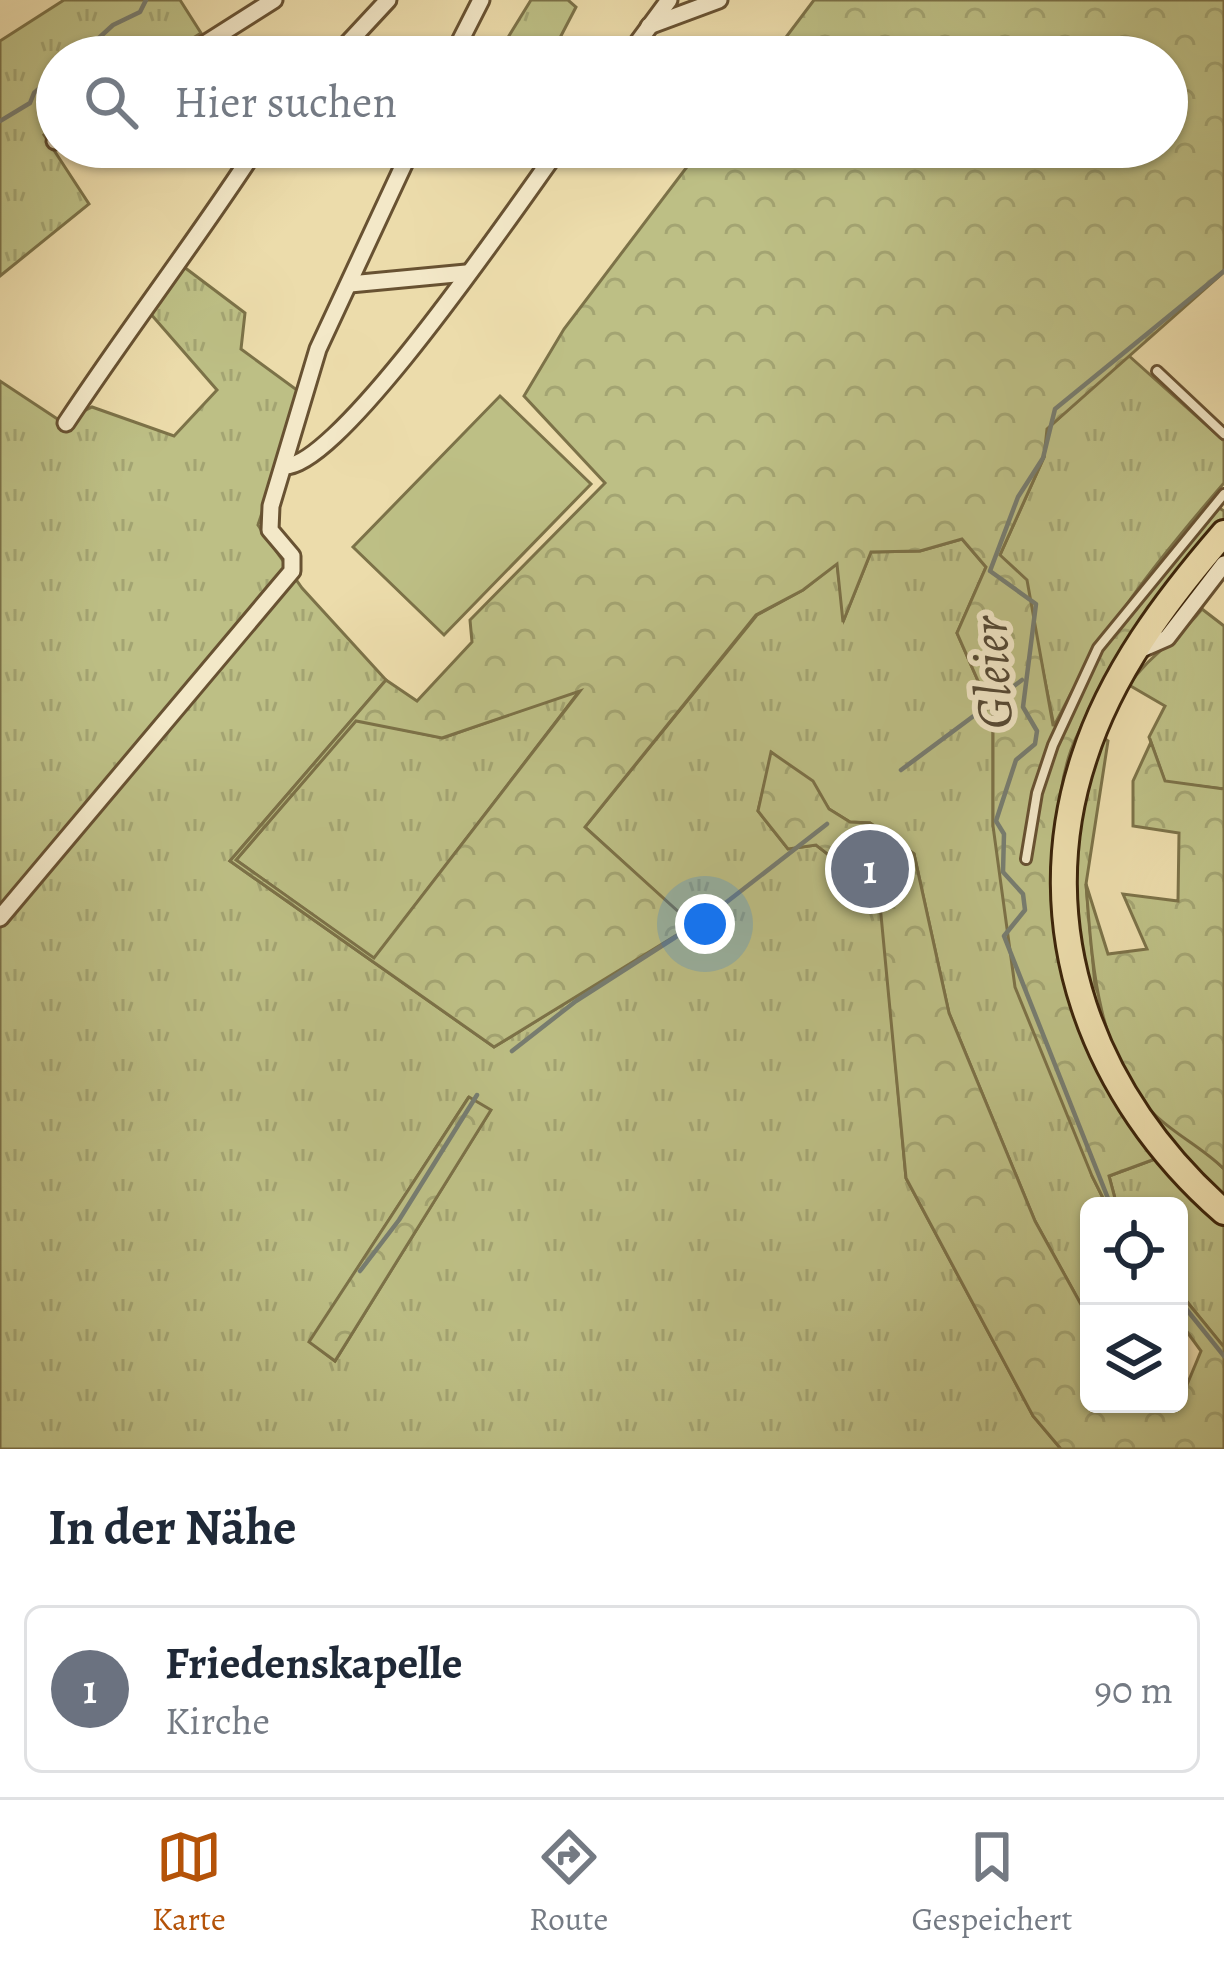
<!DOCTYPE html>
<html lang="de">
<meta charset="utf-8">
<style>
body{margin:0;font-family:Alegreya,serif;background:#f6f6f7;color:#1f2937}
.controls{position:absolute;right:36px;bottom:36px;display:grid;overflow:hidden;border-radius:18px;box-shadow:0 3px 9px #0004}
.controls button{width:108px;height:108px;display:grid;place-items:center;padding:0;border:0;border-bottom:3px solid #e0e1e3;background:#fff;color:#1f2937;font:60px sans-serif}
.you{position:absolute;left:705px;top:924px;width:42px;height:42px;margin:-30px;border:9px solid #fff;border-radius:50%;background:#1a73e8;box-shadow:0 0 0 18px #1a73e833}
.badge{display:grid;place-items:center;width:78px;height:78px;border-radius:50%;background:#b45309;color:#fff;font-size:39px;font-weight:700}
.pin{position:absolute;translate:-50% -50%;border:6px solid #fff;box-shadow:0 3px 12px #0006}
.list{margin:0;padding:0;list-style:none}
h2{display:flex;justify-content:space-between;align-items:center;height:156px;margin:0;padding:0 48px;font-size:51px}
h2 small{font-size:39px;font-weight:400;color:#747a83}
.list li{display:grid;grid-template-columns:78px 1fr auto;gap:36px;align-items:center;box-sizing:border-box;height:168px;margin:0 24px 24px;padding:0 24px;border:3px solid #e0e1e3;border-radius:18px}
.list b{display:block;font-size:45px;white-space:nowrap}
.list p{margin:0;font-size:39px;white-space:nowrap;color:#747a83}
.list em{font-size:39px;font-style:normal;color:#747a83}
.icon{flex:none;width:66px;height:66px;fill:none;stroke:currentColor;stroke-width:2;stroke-linecap:round;stroke-linejoin:round}
.map{position:relative;flex:none;width:1224px;height:1449px;overflow:hidden}
.search{position:absolute;background:#fff;box-shadow:0 3px 9px #0004;left:36px;right:36px;top:36px;height:132px;display:flex;align-items:center;gap:30px;box-sizing:border-box;padding:0 42px;border-radius:66px;color:#747a83;font-size:45px}
.sheet{height:348px;background:#fff}
nav{display:flex;justify-content:space-around;align-items:center;box-sizing:border-box;height:168px;border-top:3px solid #e0e1e3;background:#fff;font-size:33px;color:#747a83}
nav a{display:grid;justify-items:center;gap:6px}
nav .on{color:#b45309}
.map>svg:first-child{display:block}
.grass{fill:url(#grass-tufts);stroke:#7c7248;stroke-width:3;fill-rule:evenodd}
.forest{fill:url(#forest-crowns);stroke:#7c7248;stroke-width:3;fill-rule:evenodd}
.green{fill:#bdbf85;stroke:#7c7248;stroke-width:3}
.lines{fill:none;stroke-linecap:round;stroke-linejoin:round}
.stream{stroke:#777d71;stroke-width:4.5}
.lane-casing{stroke:#685232;stroke-width:14}
.street-casing{stroke:#685232;stroke-width:21}
.primary-casing{stroke:#3c240a;stroke-width:30}
.lane{stroke:#f3e8c8;stroke-width:8}
.street{stroke:#f3e8c8;stroke-width:15}
.primary{stroke:#ecdcab;stroke-width:24}
.labels{text-anchor:middle;dominant-baseline:central;stroke-width:12;stroke-linejoin:round;paint-order:stroke}
.water-label{font-size:51px;font-style:italic;fill:#554935;stroke:#f3e8c8}
</style>
<div class="map">
<svg width="1224" height="1449" viewBox="0 0 1224 1449">
<defs>
<pattern id="grass-tufts" width="24" height="20" patternUnits="userSpaceOnUse" patternTransform="scale(3)"><rect width="24" height="20" fill="#bdbf85"/><path d="M3 7l-1-3M5 7V3M7 7l1-3M15 17l-1-3M17 17v-4M19 17l1-3" fill="none" stroke="#a3a472"/></pattern>
<pattern id="forest-crowns" width="20" height="18" patternUnits="userSpaceOnUse" patternTransform="scale(3)"><rect width="20" height="18" fill="#bdbf85"/><path d="M2 6a3 3 0 1 1 6 0M12 15a3 3 0 1 1 6 0" fill="none" stroke="#a3a472"/></pattern>
</defs>
<rect width="100%" height="100%" fill="#ecdcab"/>
<filter id="stains"><feTurbulence type="fractalNoise" baseFrequency=".00167" numOctaves="4"/><feColorMatrix values="0 0 0 0 .2 0 0 0 0 .09 0 0 0 0 .02 0 0 0 .5 -.17"/></filter>
<radialGradient id="worn" r=".72"><stop offset=".6" stop-color="#630" stop-opacity="0"/><stop offset="1" stop-color="#630" stop-opacity=".3"/></radialGradient>
<g class="grass">
<path d="M64 0H180L201 33 163 57H57V126L44 135 89 204 0 276V41Z"/>
<path d="M531 0H568L576 7 550 57H462L472 37 499 52Z"/>
<path d="M184 267 245 313 241 349 301 393 258 525 302 588 386 680 230 861 494 1047 692 925 585 827 757 615 803 590 837 563 844 619 871 552 920 551 962 539 986 567 957 633 993 715V826L1092 1176 1107 1206H1089V1319L1035 1221 949 1013 914 854 870 823 850 822 829 809 814 787 772 753 758 811 788 849 816 845 880 894 906 1178 1033 1416 1061 1449H0V381L62 422 92 407 174 436 217 390 149 312ZM468 1098 490 1111 335 1361 310 1342Z"/>
<path d="M1128 355 1224 441V483C1155 563 1101 631 1054 726L1033 621 1000 555 1044 457 1047 429Z"/>
<path d="M1202 609 1224 626V789L1165 782 1149 737 1165 706 1129 685C1151 653 1177 641 1202 609Z"/>
<path d="M581 689 374 959 236 860 356 720 443 738Z"/>
<path d="M1101 736 1108 741 1086 884 1095 986 1152 1112 1200 1145 1224 1169V1199C1125 1110 1055 971 1076 835 1081 802 1093 768 1101 736Z"/>
<path d="M1155 1159 1224 1227V1347L1179 1292V1206H1117L1109 1176Z"/>
</g>
<g class="forest">
<path d="M814 0H1224V272L1047 429 1044 457 1000 555 1027 580 1053 725 1065 727 1106 643 1219 508 1224 511V520C1166 588 1112 655 1076 738 1061 770 1058 811 1056 845 1049 966 1079 1064 1155 1159L1109 1176 1117 1206H1107L1092 1176 1015 987 993 826V715L957 633 986 567 962 539 920 551 871 552 843 622 837 564 803 590 756 615 585 827 693 925 494 1047 230 861 386 680 417 701 472 642 470 620 605 483 524 396 564 329 702 147H1167V57H771ZM580 691 374 958 236 860 356 721 442 738Z"/>
<path d="M1151 742 1165 781 1224 789V1169C1202 1147 1172 1133 1152 1112 1096 1052 1092 960 1086 884L1108 954 1147 949 1123 894 1178 901 1179 833 1133 826V781Z"/>
<path d="M771 752 813 781 829 809 850 822 870 823 914 854 949 1013 1035 1221 1089 1319V1404H1179L1201 1351 1179 1321V1292L1224 1347V1449H1061L1033 1416 906 1178 879 894 816 845 788 849 758 811Z"/>
<path d="M469 1097 491 1110 335 1361 309 1342Z"/>
</g>
<path class="green" d="M500 396 591 484 444 635 353 547Z"/>
<g class="lines">
<g class="stream">
<path d="M78 57 113 25 140 12 146 0"/>
<path d="M0 121 30 103 34 93 57 73"/>
<path d="M901 770 1022 680"/>
<path d="M512 1051 576 1001 710 915 827 824"/>
<path d="M1111 1206 1004 936 1025 910 1023 894 1003 872 1004 834 996 821 1016 760 1035 744 1037 731 1023 707 1036 604 990 571 1018 497 1043 458 1055 409 1224 271"/>
<path d="M360 1271 399 1220 477 1095"/>
<path d="M1179 1300 1224 1356"/>
</g>
<defs>
<g id="lane">
<path d="M1157 371 1224 434"/>
<path d="M1026 859 1037 793 1053 745 1098 648 1224 494"/>
</g>
<g id="street">
<path d="M649 26 719 0"/>
<path d="M184 57 274 0"/>
<path d="M335 57 388 0"/>
<path d="M452 57 481 0"/>
<path d="M627 57 669 0"/>
<path d="M55 141 57 140"/>
<path d="M350 284 466 273"/>
<path d="M66 423C128 329 196 241 257 147"/>
<path d="M284 466C339 470 521 200 560 147"/>
<path d="M1135 652 1167 638 1224 564"/>
<path d="M0 918 292 571V556L270 530 271 506 318 349 412 147"/>
</g>
<path id="primary" d="M1224 533C1167 599 1111 673 1084 758 1028 927 1093 1098 1224 1212"/>
</defs>
<use href="#lane" class="lane-casing"/>
<use href="#street" class="street-casing"/>
<use href="#primary" class="primary-casing"/>
<use href="#lane" class="lane"/>
<use href="#street" class="street"/>
<use href="#primary" class="primary"/>
</g>
<g class="labels">
<g class="water-label">
<text transform="translate(992 673) rotate(-93)">Gleier</text>
</g>
</g>
<rect width="100%" height="100%" filter="url(#stains)"/>
<rect width="100%" height="100%" fill="url(#worn)"/>
</svg>
<div class="controls">
<button><svg class="icon" aria-label="locate" viewBox="0 0 24 24"><circle cx="12" cy="12" r="6"/><path d="M12 2v4M12 18v4M2 12h4M18 12h4"/></svg></button>
<button><svg class="icon" aria-label="layers" viewBox="0 0 24 24"><path d="M12 4l9 5-9 5-9-5zM3 14l9 5 9-5"/></svg></button>
</div>
<div class="you"></div>
<div class="pin badge" style="left:870px;top:869px;background:#6b7280">1</div>
<div class="search"><svg class="icon" aria-label="search" viewBox="0 0 24 24"><circle cx="10" cy="10" r="6"/><path d="M15 15l6 6"/></svg>Hier suchen</div>
</div>
<section class="sheet">
<h2>In der Nähe<small></small></h2>
<ul class="list">
<li><span class="badge" style="background:#6b7280">1</span><div><b>Friedenskapelle</b><p>Kirche</p></div><em>90 m</em></li>
</ul>
</section>
<nav>
<a class="on"><svg class="icon" aria-label="map" viewBox="0 0 24 24"><path d="M3 6l6-2 6 2 6-2v14l-6 2-6-2-6 2zM9 4v14M15 6v14"/></svg>Karte</a>
<a><svg class="icon" aria-label="directions" viewBox="0 0 24 24"><path d="M12 3l9 9-9 9-9-9zM9 14v-3h6M13 9l2 2-2 2"/></svg>Route</a>
<a><svg class="icon" aria-label="saved" viewBox="0 0 24 24"><path d="M7 4h10v16l-5-4-5 4z"/></svg>Gespeichert</a>
</nav>
